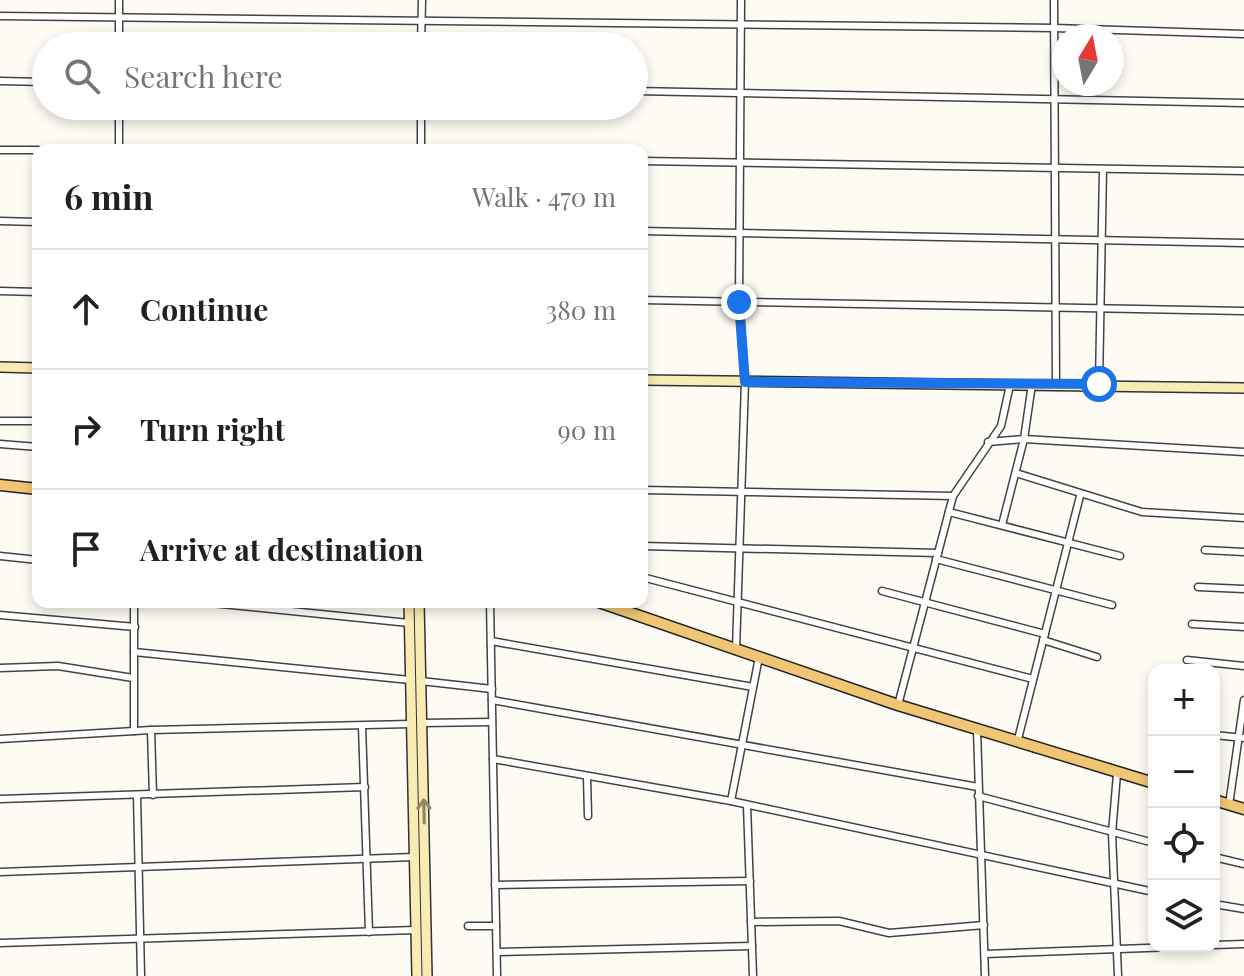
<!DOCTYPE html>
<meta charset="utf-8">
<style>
body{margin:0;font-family:"Playfair Display",serif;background:#f6f6f6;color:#202124}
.controls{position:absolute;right:24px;bottom:24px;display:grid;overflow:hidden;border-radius:16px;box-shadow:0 4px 12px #0003}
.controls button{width:72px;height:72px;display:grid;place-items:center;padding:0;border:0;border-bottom:2px solid #e0e0e0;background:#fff;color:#202124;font:40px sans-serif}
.compass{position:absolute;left:1052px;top:24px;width:72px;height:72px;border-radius:50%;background:#fff;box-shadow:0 4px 12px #0003;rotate:10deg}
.stop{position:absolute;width:24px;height:24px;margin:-18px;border:6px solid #1a73e8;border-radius:50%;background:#fff}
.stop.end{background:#1a73e8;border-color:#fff;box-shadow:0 2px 8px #0008}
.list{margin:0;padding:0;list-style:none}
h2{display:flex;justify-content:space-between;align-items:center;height:104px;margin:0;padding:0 32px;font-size:34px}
h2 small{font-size:26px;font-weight:400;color:#757577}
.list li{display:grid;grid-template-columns:52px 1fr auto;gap:24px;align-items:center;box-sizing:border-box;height:120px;padding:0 32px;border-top:2px solid #e0e0e0}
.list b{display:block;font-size:30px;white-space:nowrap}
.list em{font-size:26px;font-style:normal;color:#757577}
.icon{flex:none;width:44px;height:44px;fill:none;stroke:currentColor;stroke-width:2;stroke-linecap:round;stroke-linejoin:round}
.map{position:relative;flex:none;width:1244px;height:976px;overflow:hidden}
.search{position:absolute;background:#fff;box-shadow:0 4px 12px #0003;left:32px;top:32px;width:616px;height:88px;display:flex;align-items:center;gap:20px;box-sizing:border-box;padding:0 28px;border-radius:44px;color:#757577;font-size:30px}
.panel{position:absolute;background:#fff;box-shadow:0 4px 12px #0003;left:32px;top:144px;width:616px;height:464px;border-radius:16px}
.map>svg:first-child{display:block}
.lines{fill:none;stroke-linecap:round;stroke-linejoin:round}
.street-casing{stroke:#434343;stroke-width:9}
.secondary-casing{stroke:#323232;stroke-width:12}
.primary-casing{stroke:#212121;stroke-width:13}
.street{stroke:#fff;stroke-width:6}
.secondary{stroke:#f9ebb4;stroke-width:9}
.primary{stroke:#efc674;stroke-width:10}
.oneway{stroke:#90886a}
.route{stroke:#1a73e8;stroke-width:10}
</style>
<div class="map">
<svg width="1244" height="976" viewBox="0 0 1244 976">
<rect width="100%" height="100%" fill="#fefbf4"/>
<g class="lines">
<defs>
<g id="street">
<path d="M119 0V46"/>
<path d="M1054 0 1056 384"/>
<path d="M0 16 1054 28 1244 34"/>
<path d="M421 46 422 0"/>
<path d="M0 81 46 82"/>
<path d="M634 91 1244 103"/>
<path d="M119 106V150"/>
<path d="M0 150H38"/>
<path d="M421 150V106"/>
<path d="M642 161 1244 171"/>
<path d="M0 221 38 222"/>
<path d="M642 231 1244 243"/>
<path d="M0 291 38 292"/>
<path d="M642 300 1244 311"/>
<path d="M1099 384 1103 169"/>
<path d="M0 421H38"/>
<path d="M988 442 1024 439 1244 452"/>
<path d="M0 444 38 447"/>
<path d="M1016 473 1142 512 1244 518"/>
<path d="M642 490 953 496"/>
<path d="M949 512 1120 556"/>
<path d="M1002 525 1024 439 1032 384"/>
<path d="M642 546 938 553"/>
<path d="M1205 550 1244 552"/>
<path d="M0 556 38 560"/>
<path d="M936 559 1112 605"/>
<path d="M642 577 1033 679"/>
<path d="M1198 587 1244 589"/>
<path d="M882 591 1045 634"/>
<path d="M201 602 409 623"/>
<path d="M490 602 497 976"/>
<path d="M0 615 135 627"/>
<path d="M1192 624 1244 627"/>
<path d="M1043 640 1097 657"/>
<path d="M491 641 753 687"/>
<path d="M736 649 745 382 739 302 741 0"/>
<path d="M134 652 410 680"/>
<path d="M1187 660 1244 666"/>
<path d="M0 668 58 666 133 678"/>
<path d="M421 681 492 689"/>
<path d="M492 700 978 787"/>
<path d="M898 705 953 496 1001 426 1010 385"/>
<path d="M422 723 492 722"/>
<path d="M362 726 369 932"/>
<path d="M151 730 153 795"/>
<path d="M977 730 985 976"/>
<path d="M134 731V602"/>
<path d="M1214 735 1244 738"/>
<path d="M0 739 151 730 411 724"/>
<path d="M1017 743 1080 496"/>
<path d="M493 759 731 801 1154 892"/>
<path d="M1117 774 1112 833 1118 976"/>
<path d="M587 776 588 816"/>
<path d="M137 795 141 976"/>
<path d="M978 796 1154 843"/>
<path d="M0 799 365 787"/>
<path d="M731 801 759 657"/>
<path d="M747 805 753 976"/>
<path d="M1229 805 1244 700"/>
<path d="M1214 857 1244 864"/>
<path d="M0 872 414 857"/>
<path d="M495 885 750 881"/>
<path d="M1214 904 1244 909"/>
<path d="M751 922 839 921 889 933 984 925"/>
<path d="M468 926H496"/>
<path d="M0 943 416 930"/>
<path d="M1214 945 1244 944"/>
<path d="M497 952 752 946"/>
<path d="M985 954 1201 946"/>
</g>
<g id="secondary">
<path d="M0 367 38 368"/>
<path d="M642 380 1244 388"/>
<path d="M409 602 417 976"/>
<path d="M419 602 427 976"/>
</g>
<g id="primary">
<path d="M0 485 38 489"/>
<path d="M599 602 898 705 1154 783"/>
<path d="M1214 800 1244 809"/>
</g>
</defs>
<use href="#street" class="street-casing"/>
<use href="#secondary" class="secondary-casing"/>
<use href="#primary" class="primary-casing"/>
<use href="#street" class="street"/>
<use href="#secondary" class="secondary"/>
<use href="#primary" class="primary"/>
</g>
<defs><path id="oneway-shaft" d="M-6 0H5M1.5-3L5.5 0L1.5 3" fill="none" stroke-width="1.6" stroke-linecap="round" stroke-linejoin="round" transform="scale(2)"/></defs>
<use class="oneway" href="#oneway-shaft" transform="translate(424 811) rotate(-91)"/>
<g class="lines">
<path class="route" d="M739 302 745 382 1099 384"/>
</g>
</svg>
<div class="controls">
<button>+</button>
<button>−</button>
<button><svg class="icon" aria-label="locate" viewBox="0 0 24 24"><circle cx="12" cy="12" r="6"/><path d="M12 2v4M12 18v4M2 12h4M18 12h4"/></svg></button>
<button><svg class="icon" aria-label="layers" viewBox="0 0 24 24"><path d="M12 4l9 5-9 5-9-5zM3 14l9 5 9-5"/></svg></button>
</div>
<svg class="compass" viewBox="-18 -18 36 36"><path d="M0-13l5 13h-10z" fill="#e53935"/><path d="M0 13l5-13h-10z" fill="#757577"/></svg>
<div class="stop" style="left:1099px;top:384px"></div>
<div class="stop end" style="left:739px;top:302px"></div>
<div class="search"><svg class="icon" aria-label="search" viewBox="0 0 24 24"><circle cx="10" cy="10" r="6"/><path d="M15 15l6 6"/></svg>Search here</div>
<section class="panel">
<h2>6 min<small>Walk · 470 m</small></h2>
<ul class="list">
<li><svg class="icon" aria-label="ahead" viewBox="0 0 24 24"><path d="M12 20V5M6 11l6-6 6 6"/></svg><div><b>Continue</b></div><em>380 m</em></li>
<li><svg class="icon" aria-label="right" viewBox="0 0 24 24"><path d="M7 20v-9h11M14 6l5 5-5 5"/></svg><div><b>Turn right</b></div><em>90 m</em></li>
<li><svg class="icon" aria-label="arrive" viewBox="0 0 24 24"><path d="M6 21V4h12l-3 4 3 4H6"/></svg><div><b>Arrive at destination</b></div></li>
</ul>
</section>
</div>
